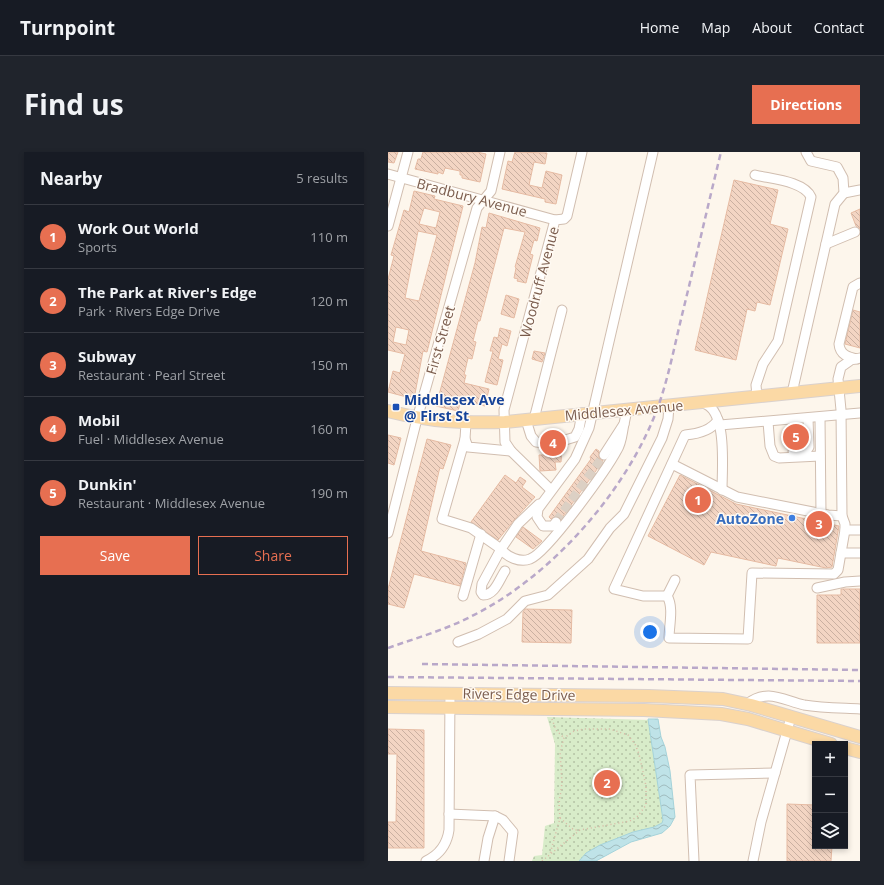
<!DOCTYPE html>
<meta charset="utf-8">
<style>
body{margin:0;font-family:"Open Sans",sans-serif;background:#20242c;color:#f1f3f6}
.controls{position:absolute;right:12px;bottom:12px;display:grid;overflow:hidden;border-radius:0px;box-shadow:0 2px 6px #0003}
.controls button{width:36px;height:36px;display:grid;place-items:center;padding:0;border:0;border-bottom:1px solid #363941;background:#171b24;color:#f1f3f6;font:20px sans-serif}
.you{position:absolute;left:262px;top:480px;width:14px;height:14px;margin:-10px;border:3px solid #fff;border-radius:50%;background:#1a73e8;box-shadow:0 0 0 6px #1a73e833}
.badge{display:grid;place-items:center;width:26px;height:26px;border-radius:50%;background:#e76f51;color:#fff;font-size:13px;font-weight:700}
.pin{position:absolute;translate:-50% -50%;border:2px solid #fff;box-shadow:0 1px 4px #0006}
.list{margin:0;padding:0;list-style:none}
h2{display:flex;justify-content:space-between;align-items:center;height:52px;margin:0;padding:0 16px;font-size:17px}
h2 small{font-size:13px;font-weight:400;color:#9ea1a6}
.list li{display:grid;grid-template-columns:26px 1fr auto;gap:12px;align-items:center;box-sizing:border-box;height:64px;padding:0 16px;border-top:1px solid #363941}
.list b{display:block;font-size:15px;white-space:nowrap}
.list p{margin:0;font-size:13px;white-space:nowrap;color:#9ea1a6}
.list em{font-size:13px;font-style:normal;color:#9ea1a6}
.actions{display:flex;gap:8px;padding:12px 16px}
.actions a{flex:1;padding:9px 0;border:1px solid #e76f51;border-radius:0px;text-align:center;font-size:14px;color:#e76f51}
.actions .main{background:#e76f51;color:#fff}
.icon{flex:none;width:22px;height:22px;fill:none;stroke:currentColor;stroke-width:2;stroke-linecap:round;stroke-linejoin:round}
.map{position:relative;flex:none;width:472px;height:709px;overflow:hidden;border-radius:0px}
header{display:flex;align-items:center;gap:24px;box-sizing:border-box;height:56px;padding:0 20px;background:#171b24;border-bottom:1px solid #363941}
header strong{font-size:19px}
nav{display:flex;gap:22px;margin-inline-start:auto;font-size:14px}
.intro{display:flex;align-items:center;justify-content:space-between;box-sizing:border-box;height:96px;padding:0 24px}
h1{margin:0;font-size:28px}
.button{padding:10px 18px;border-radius:0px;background:#e76f51;color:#fff;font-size:14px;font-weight:700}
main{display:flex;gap:24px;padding:0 24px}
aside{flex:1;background:#171b24;border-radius:0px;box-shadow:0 2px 6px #0003}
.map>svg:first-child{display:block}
.park{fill:url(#park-dots)}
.water{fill:url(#water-waves);stroke:#a5d3da}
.building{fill:url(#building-back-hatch);stroke:#e6bba3;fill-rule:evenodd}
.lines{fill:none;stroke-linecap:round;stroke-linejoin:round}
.minor-tunnel{stroke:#dcd0c4;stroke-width:9;stroke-dasharray:9 4.5;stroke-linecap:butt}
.minor-casing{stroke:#d1beb0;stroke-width:11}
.major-casing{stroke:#dad1cd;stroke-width:14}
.path{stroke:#d9b8a5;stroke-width:1.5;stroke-dasharray:1 3;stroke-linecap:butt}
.minor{stroke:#fff;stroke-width:9}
.major{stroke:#fbd9a5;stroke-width:12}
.rail{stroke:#b9a8c9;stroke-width:2.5;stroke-dasharray:6 4;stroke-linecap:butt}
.transit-dot{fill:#1a4fb4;stroke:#fffaf3;stroke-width:1.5}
.shop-dot{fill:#3f7fe0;stroke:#fffaf3;stroke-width:1.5}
.labels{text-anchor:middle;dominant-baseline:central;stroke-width:3;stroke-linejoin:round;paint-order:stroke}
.street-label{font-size:14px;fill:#7a5c4d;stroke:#fffaf3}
.transit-label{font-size:14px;font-weight:bold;fill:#164399;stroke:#fffaf3;text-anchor:start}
.shop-label{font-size:14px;font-weight:bold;fill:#366cbe;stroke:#fffaf3;text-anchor:end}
</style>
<header>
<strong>Turnpoint</strong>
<nav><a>Home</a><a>Map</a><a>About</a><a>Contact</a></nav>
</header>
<div class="intro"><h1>Find us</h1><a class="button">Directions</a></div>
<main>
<aside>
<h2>Nearby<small>5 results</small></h2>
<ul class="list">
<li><span class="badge">1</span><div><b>Work Out World</b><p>Sports</p></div><em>110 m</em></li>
<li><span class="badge">2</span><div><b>The Park at River's Edge</b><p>Park · Rivers Edge Drive</p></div><em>120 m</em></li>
<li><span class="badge">3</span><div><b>Subway</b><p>Restaurant · Pearl Street</p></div><em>150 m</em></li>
<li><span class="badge">4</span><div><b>Mobil</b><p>Fuel · Middlesex Avenue</p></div><em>160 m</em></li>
<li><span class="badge">5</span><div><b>Dunkin'</b><p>Restaurant · Middlesex Avenue</p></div><em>190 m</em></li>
</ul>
<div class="actions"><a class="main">Save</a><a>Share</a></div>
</aside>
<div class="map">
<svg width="472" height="709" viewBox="0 0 472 709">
<defs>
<pattern id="park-dots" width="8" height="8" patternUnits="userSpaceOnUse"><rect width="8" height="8" fill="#d8ecc9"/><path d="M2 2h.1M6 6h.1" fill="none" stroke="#b4c2a5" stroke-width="1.8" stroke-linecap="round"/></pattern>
<pattern id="water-waves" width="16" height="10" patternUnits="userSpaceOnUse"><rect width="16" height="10" fill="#bfe3e8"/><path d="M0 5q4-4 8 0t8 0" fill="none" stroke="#a0bbbe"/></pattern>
<pattern id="building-back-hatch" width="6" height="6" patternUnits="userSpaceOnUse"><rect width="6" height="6" fill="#f3d5c3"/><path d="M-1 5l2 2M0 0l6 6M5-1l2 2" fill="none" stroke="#cab0a1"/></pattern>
</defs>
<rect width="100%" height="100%" fill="#fdf6ec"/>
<path class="park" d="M159 565 262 568 277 673 194 709H144L146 704 154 703 157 674 166 671 167 592Z"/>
<path class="water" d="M260 567H270L273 585 277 595 282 619 287 665 282 674 274 681 243 690 208 709H191L198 701 212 693 245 680 266 675 274 671 275 668Z"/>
<g class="building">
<path d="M0 0H10L6 11 0 10Z"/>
<path d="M35 0H89L98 2 92 30 74 26V23H72V19L57 16 55 22 50 20V22L27 17 30 7H33Z"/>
<path d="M127 0 159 1 157 12 146 10 141 33 154 36 158 19 174 23 168 52 157 50V47L114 37 120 9 124 10Z"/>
<path d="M346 28 390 38 382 72 400 77 382 153 369 150 367 159 359 157 348 208 307 198Z"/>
<path d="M26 39 47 44 46 47 75 54 39 200 35 199 26 247 0 240 5 219 12 221 17 202 0 198V127L6 104 3 103 16 58 21 60ZM36 56 52 60 48 76 31 72ZM30 79 49 83 31 149 17 146ZM8 175 21 178 18 193 5 190Z"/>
<path d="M472 57V77L468 74 463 61Z"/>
<path d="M101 61 152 76 149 89 146 88 142 102 145 103 138 131 129 129 130 127 126 126 128 116 127 115 137 80 116 76 92 169H90L85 189 88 190 84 207 80 206 76 223H78L76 231 101 237 97 254 73 248 70 259 48 254 87 111 94 75 98 76Z"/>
<path d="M118 143 131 147 126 166 113 162Z"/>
<path d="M465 158 472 160V196L457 192Z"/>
<path d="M112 176 123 179 119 194 114 192 110 207 115 208 109 233 97 230 105 199H102L106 185 110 186Z"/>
<path d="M146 199 157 201 154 210 144 207Z"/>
<path d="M414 277 415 292 404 293 400 296 399 278Z"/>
<path d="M173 280 174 283 168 288 170 293 174 295 173 310H167L168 318 152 319 151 303H157L156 297 161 295 162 291 160 286 155 285V281Z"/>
<path d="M0 283 13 286 6 313 0 311Z"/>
<path d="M39 287 63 293 55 317 52 316 51 319 33 399 78 411 72 434 26 422 16 456 0 452V437Z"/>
<path d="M208 297 211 299V306L215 309 173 367 168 364 163 367 161 365 203 307 202 305Z"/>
<path d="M117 323 128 331 132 325 138 329 134 335 147 345 126 368 110 388 83 370Z"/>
<path d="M292 323 348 352 451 374 444 415 438 416 390 406 388 414 323 400 316 413 260 384Z"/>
<path d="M135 375 154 389 145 397 128 385Z"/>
<path d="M453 437H472V491H429V443H453Z"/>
<path d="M137 457 184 458 183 491 134 490 135 460Z"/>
<path d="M0 577 36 578V696H0V670H8L9 602H0Z"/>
<path d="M399 652 427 653V694H444L443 709H399Z"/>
</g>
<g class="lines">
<g class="minor-tunnel">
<path d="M156 291 174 289"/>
<path d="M168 370 216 303"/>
</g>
<defs>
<g id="minor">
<path d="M0 22 167 68"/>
<path d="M367 23C383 27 416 29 423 45L390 189 375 212 368 233 369 244"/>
<path d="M456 41 472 38"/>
<path d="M0 74 20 0"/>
<path d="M438 92 467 80"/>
<path d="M469 207C460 205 452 203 451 192L465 135 472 131"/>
<path d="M404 241 447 52 456 41 455 26 449 15 423 9 418 0"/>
<path d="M314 251C340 255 334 317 334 338"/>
<path d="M432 266 433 362"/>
<path d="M146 267 174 158"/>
<path d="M138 268 143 284 148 290 156 291"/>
<path d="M330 268C323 279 309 282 297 283L226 437 255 444H279C286 455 281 474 281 486L360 487 364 421 446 422 450 418 457 378V372L454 364 453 258 450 227 453 215 463 208 472 206"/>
<path d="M380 270 382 294 386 304 391 306 432 304"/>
<path d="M78 271 77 287 80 295 123 299"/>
<path d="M332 273 472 261"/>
<path d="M77 287 54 367 83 376 113 397 94 432 93 440 95 443C107 443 111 428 117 419"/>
<path d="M174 289 187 285 191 277 194 261"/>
<path d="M405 299 419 298 421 295 420 267"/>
<path d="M216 303 236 272 239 258"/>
<path d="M284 312 349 345 440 363 454 364"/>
<path d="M163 338 123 299 117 290 116 258 167 68 176 67 179 64 194 0"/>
<path d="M151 352 130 372 113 397C119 405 132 411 142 407 159 401 219 317 229 298 234 290 234 281 236 272"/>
<path d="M168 370 165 374H155L149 365 150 357 187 307 201 276 265 0"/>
<path d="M457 378H472"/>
<path d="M0 381 29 267 89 56 103 39 112 0"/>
<path d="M453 401H472"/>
<path d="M429 436 457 430 472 429"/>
<path d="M75 444 93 382"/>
<path d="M279 444 287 428"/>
<path d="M70 490 91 482 119 467 137 449 160 443 200 407 222 376 236 362 274 286 280 267 281 254"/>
<path d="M359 552C379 536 395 548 416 553 434 556 454 556 472 557"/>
<path d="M61 662 107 664 115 668 125 680 121 709"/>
<path d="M38 709C51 703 59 692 61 678L62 541"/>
<path d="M96 709 100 686 107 664"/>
<path d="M306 709 302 623 387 621"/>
<path d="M365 709 373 670 403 565"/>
</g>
<g id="major">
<path d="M0 259C43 270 73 271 117 270L472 234"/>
<path d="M0 541 261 544 335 547 363 553 472 585"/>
<path d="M0 555 256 558 333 562 360 567 443 592"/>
<path d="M457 596 472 600"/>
</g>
</defs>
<use href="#minor" class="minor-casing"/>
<use href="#major" class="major-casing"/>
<g class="path">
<path d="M164 567 168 578 176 586"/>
<path d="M172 666 186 678H192"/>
<path d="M154 709 192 678 242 669 250 664 258 653V634L251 602 247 592 240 583 222 577H196L186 579 176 586 172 600 174 631 171 652 172 666 162 702"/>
</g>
<use href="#minor" class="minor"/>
<use href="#major" class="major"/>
<g class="rail">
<path d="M0 496C28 486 57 478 84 464 164 424 239 339 270 255 281 224 287 191 295 159 308 106 320 53 333 0"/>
<path d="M34 512 472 518"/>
<path d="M0 525 472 529"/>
</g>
</g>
<rect class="transit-dot" x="4" y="251" width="8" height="8" rx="2"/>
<circle class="shop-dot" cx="404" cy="366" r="4"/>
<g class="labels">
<g class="street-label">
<text transform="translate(84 45) rotate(15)">Bradbury Avenue</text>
<text transform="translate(151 130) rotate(-75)">Woodruff Avenue</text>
<text transform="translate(52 188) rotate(-74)">First Street</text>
<text transform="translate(236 258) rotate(-5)">Middlesex Avenue</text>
<text transform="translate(131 542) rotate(1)">Rivers Edge Drive</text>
</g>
<g class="transit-label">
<text x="16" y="247">Middlesex Ave<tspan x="16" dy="16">@ First St</tspan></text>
</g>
<g class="shop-label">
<text x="396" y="366">AutoZone</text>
</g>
</g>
</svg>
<div class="controls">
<button>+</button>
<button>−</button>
<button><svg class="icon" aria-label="layers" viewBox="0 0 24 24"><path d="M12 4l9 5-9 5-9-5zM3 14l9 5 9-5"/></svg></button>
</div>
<div class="you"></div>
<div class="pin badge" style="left:310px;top:348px">1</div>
<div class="pin badge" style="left:219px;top:631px">2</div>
<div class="pin badge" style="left:431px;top:372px">3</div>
<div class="pin badge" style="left:165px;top:291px">4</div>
<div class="pin badge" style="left:408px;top:285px">5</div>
</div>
</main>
